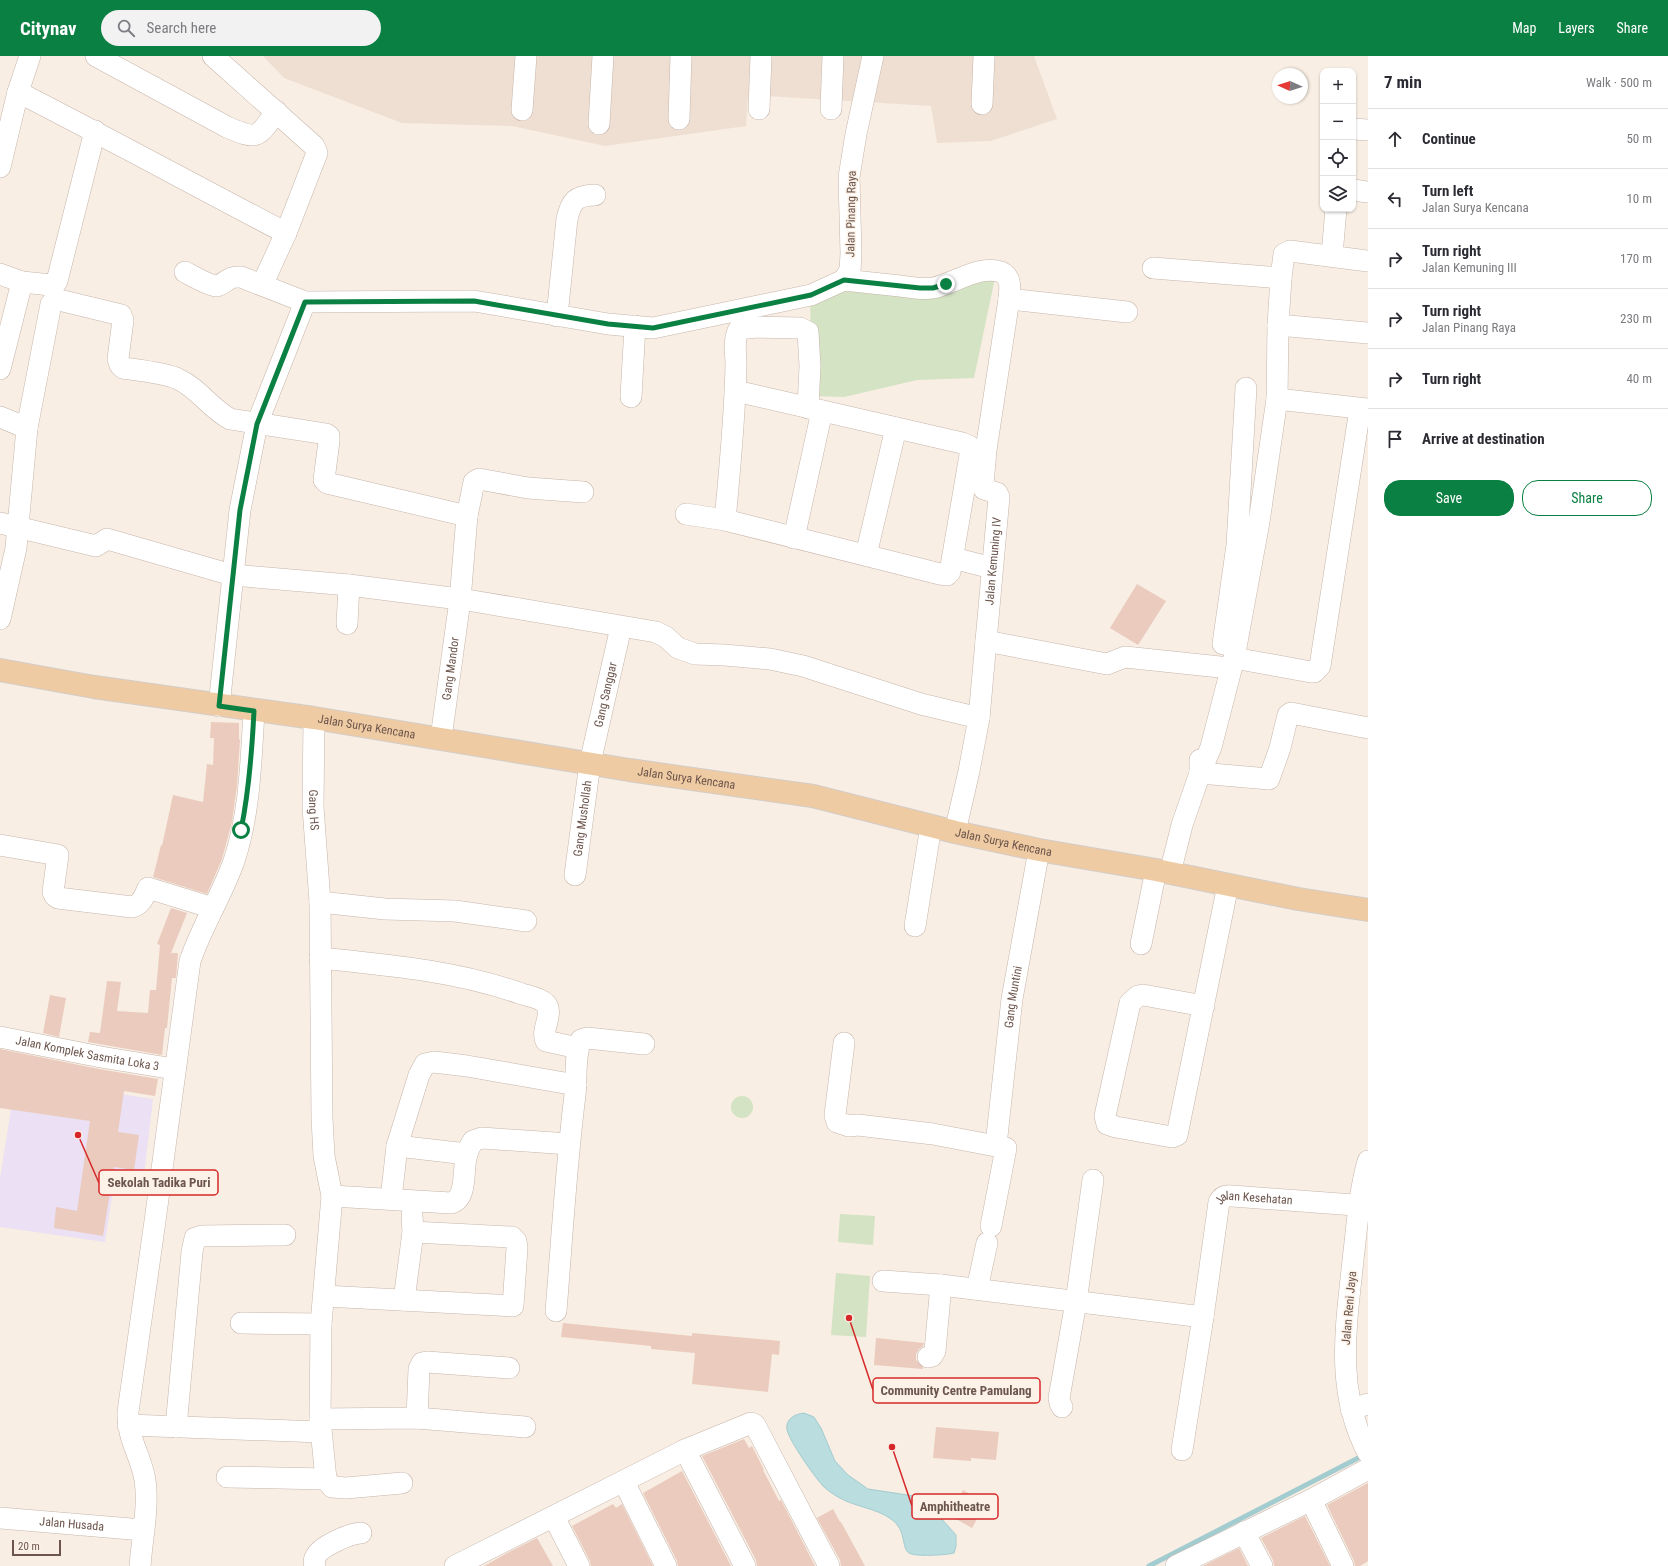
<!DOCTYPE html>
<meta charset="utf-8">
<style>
body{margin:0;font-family:"Roboto Condensed",sans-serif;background:#f2f2f3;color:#2b2b33}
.controls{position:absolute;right:12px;top:12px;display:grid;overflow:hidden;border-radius:8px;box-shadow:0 1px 3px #0004}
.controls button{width:36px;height:36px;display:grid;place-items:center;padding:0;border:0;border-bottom:1px solid #e1e1e2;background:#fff;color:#2b2b33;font:20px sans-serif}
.compass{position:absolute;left:1272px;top:12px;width:36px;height:36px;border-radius:50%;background:#fff;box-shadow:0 1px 3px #0004;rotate:273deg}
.scale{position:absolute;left:12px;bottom:10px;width:49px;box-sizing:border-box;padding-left:4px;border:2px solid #6c554c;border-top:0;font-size:11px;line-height:14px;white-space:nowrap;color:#6c554c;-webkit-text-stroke:3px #fcf2e8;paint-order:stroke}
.stop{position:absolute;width:12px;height:12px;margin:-9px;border:3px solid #0b8043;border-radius:50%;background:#fff}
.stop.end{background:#0b8043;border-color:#fff;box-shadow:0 1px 4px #0008}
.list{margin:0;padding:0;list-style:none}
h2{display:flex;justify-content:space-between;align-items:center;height:52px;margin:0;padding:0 16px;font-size:17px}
h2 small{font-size:13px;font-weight:400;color:#7c7c81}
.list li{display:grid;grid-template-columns:26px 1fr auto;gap:12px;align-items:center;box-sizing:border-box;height:60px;padding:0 16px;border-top:1px solid #e1e1e2}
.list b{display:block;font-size:15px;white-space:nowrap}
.list p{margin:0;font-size:13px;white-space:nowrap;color:#7c7c81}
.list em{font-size:13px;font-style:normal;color:#7c7c81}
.actions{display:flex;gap:8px;padding:12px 16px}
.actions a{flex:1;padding:9px 0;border:1px solid #0b8043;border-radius:16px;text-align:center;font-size:14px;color:#0b8043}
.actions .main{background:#0b8043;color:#fff}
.icon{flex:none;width:22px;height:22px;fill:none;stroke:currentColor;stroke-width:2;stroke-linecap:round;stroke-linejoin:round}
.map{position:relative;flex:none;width:1368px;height:1510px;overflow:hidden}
header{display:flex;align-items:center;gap:24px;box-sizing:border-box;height:56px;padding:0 20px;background:#0b8043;color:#fff}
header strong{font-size:19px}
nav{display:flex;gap:22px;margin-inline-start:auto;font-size:14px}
.search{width:280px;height:36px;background:#f2f2f3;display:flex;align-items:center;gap:10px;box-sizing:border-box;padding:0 14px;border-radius:22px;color:#7c7c81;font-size:15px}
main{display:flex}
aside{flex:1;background:#fff}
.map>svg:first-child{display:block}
.residential{fill:#efdfd2}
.education{fill:#ebe0f4}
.green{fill:#d3e3c3}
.water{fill:#badddf;stroke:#a2cccf}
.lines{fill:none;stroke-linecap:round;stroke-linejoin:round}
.stream{stroke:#a2cccf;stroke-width:5}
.building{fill:#eacbbe}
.minor-casing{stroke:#c7b5ab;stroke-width:22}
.major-casing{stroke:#d3ccc9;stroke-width:24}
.minor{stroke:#fff;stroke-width:21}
.major{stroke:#efcba3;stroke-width:22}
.route{stroke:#0b8043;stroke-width:5}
.labels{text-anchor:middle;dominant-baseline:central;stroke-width:3;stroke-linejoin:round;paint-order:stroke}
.street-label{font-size:12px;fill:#6c554c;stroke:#fcf2e8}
.leader{fill:none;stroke:#d62828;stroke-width:1.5}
.callout-dot{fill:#d62828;stroke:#fcf2e8;stroke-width:1.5}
.callout{fill:#fcf2e8;stroke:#d62828;stroke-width:1.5}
.callout-label{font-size:13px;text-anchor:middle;font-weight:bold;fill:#6c554c}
</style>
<header>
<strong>Citynav</strong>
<div class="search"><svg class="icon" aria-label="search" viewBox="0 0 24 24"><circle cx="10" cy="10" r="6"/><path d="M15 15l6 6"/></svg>Search here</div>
<nav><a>Map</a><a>Layers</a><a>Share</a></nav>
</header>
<main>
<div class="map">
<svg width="1368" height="1510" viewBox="0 0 1368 1510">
<rect width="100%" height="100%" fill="#f8eee3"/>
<path class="residential" d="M263 0H1034L1057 63 991 85 937 87 931 50 748 39 746 70 605 90 512 70 402 67 284 22Z"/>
<path class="education" d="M16 1022 153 1043 144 1119 116 1114 105 1186 0 1171V1122Z"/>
<g class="green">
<path d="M996 217 974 322 917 324 844 341 812 340 810 240Z"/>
<circle cx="742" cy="1051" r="11"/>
<path d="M840 1158 875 1160 873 1189 838 1186Z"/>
<path d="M836 1217 870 1220 866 1281 831 1279Z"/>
</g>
<path class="water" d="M804 1357 814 1361 821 1372 835 1405 848 1419 868 1433 921 1441 931 1444 936 1452 940 1461 956 1479V1490L954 1497C947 1499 915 1501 909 1497 901 1492 907 1474 891 1463 876 1452 855 1451 838 1441 833 1438 827 1434 823 1430 814 1420 790 1386 787 1374 785 1363 795 1358 804 1357Z"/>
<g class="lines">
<path class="stream" d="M1149 1510 1364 1399"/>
</g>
<g class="building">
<path d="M1137 528 1166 545 1138 589 1110 572Z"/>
<path d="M211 666 239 667V683L240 684 237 729 232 766 222 803 207 838 153 821 161 789 162 790 173 739 203 746 207 708 213 709 214 682H210Z"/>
<path d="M171 852 187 857 171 897H178L176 922H172L167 972H165L162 999 88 986 90 976 100 977 107 925 121 926 117 955 148 957 150 934H156L160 889 157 888Z"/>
<path d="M50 939 66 942 59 981 43 977Z"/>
<path d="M0 993 99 1013 158 1023 155 1040 124 1035 118 1076 139 1079 134 1114 114 1111 103 1180 54 1172 56 1151 77 1155 90 1065 0 1052Z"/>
<path d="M563 1267 692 1280V1277L780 1285 779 1299 772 1298 768 1336 692 1328 695 1297 651 1293V1290L561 1281Z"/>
<path d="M876 1282 924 1287 923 1290 919 1293 916 1298V1304L923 1311V1313L874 1309Z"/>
<path d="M936 1371 999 1376 996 1404 971 1402V1405L933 1402Z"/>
<path d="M744 1383 749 1392 752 1390 764 1414H763L779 1445 781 1444 815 1510H757L756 1504 702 1400Z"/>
<path d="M682 1415 731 1510H678L677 1505 643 1437Z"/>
<path d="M1368 1427V1505L1360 1510H1355L1354 1505 1327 1449Z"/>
<path d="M963 1434 986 1447 972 1472 949 1459Z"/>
<path d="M613 1448 616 1452 622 1448 653 1510H591L590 1505 572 1470Z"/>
<path d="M833 1453 840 1466H841L865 1510H841L840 1504 817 1462Z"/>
<path d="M1305 1460 1330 1510H1274L1273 1504 1261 1482Z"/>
<path d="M537 1482 553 1510H484L511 1495Z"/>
<path d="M1239 1492 1248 1510H1203Z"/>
</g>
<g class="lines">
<defs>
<g id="minor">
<path d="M96 0 227 71C257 84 258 83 276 55"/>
<path d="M213 0 314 90 317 97 286 177 262 229"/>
<path d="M18 36C108 82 196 130 286 177"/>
<path d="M982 48 984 0"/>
<path d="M759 53 761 0"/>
<path d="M831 53 833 0"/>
<path d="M522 54 526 0"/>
<path d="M679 63 681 0"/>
<path d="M599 68 603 0"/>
<path d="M1353 73 1368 74"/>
<path d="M0 111 18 36 30 0"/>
<path d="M1353 134 1368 136"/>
<path d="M1332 199 1336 153"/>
<path d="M1153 212 1281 222"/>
<path d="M185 216C191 219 212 231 217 230 227 227 227 220 241 221L305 246 474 245 608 268 653 272 811 239 844 224 850 214 851 198 849 121 856 78 873 0"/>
<path d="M0 218 22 226 51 229 55 228 57 225 95 75"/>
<path d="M844 224C863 226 881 228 900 230 910 231 922 234 933 232 953 228 981 208 1001 216 1012 221 1010 233 1009 243L1127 256"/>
<path d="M557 260 567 163C572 144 575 140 595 139"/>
<path d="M1278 269 1368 277"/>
<path d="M0 313 22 226"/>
<path d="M631 341 635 270"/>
<path d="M1277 343 1368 353"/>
<path d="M0 361 27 372"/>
<path d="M686 458 725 464 940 518 947 519 950 516 970 399 969 390 962 387 736 335"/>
<path d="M725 464C730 412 735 361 736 309 736 299 733 282 739 273L756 271 800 272 808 276 810 310 808 352"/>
<path d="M0 467 96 490 107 483 232 519 349 529 467 544 656 576 666 581 678 592 695 598 724 599 770 603 803 610 921 648 979 662"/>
<path d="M794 482 822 355"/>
<path d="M866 499 896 372"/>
<path d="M953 502 992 512"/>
<path d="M0 563 16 492 27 372 51 248 55 243 121 259 123 264 118 303 120 309 123 312C137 314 166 317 178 323 198 332 211 353 230 363L326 378 329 380V385L324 424 327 427 467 460"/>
<path d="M347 568 349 529"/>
<path d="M986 585 1107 608 1125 601 1220 611"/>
<path d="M1223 588 1237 489 1246 332"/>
<path d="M1234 602 1311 616H1314L1320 610 1360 353"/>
<path d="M219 650 240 454 257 368 305 246"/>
<path id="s1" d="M314 662 313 751 320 846 322 1062 324 1100 332 1140 321 1268 320 1363 326 1423 332 1431 346 1432 402 1427"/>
<path id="s2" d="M441 682 460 544 467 460 474 426 479 423 528 432 583 436"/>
<path d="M1200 704V717L1269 723 1280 692 1288 659 1291 657 1368 672"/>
<path id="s3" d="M955 776 969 715 979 662 999 441 997 437 984 433 983 428 986 394 1009 243"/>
<path d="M0 789 58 799 53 836 55 840 58 842 132 851C141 849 144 841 148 832L213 852"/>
<path d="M1170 817 1182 769 1200 717 1211 691 1234 602 1259 466 1277 343 1278 269 1281 222 1284 198 1290 195 1368 205"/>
<path id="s4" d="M575 819 590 707 621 571"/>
<path d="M320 846 385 853 455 855 526 865"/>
<path d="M915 870 931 770"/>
<path d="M1141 888 1156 814"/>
<path d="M320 902C388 909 457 915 522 938 529 940 540 942 545 947 555 957 540 974 546 985L578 992"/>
<path d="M1204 950 1143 939 1138 940 1130 947 1105 1060 1107 1068 1116 1071 1172 1081 1177 1079 1228 829"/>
<path id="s5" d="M0 981 101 1001 174 1013"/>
<path d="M844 987 835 1059 837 1066 849 1070 858 1069 933 1078 1006 1092 991 1170"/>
<path id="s6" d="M996 1089 1012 943 1039 794"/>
<path d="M397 1090 467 1098"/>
<path d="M1368 1105C1359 1137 1357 1171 1353 1204 1346 1272 1335 1334 1368 1397"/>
<path d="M332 1140 451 1147C467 1143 463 1115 466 1102 467 1096 470 1090 473 1085L482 1082 569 1088"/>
<path d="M391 1143 397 1090 419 1019 425 1008 434 1006 467 1010 576 1029"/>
<path d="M883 1225 941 1229 1203 1261"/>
<path d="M977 1233 987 1187"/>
<path d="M324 1240 513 1250 517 1192 516 1185 512 1181 413 1176"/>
<path d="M404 1244 413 1176 412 1159"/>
<path d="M556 1255C562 1183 566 1110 575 1039 577 1021 574 1001 581 984L587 982 644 988"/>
<path d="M241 1267 321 1268"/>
<path d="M928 1301 932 1300 935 1295 941 1229"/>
<path d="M1062 1351 1060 1347 1059 1342 1076 1246 1093 1124"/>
<path d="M1351 1353 1368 1348"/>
<path d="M417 1362 419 1313 422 1307 427 1306 509 1312"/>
<path d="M320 1363 417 1362 525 1371"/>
<path d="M128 1369 320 1376"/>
<path d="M176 1371 192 1196 195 1182 202 1180 285 1179"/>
<path d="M685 1394 745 1510"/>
<path id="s7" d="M1182 1394 1203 1261 1219 1146C1222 1140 1225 1139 1232 1140L1368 1150"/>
<path d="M227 1421 326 1423"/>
<path d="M624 1426 666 1510"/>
<path d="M1311 1444 1343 1510"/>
<path d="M554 1461 579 1510"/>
<path id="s8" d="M0 1462 143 1474"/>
<path d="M1244 1476 1262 1510"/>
<path d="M140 1510C142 1483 149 1450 145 1424 141 1399 127 1383 128 1356L155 1165 190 905C202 870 222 839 234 805 250 757 251 704 254 655"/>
<path d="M315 1510C314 1507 314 1503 316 1500 321 1490 351 1477 361 1477"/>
<path d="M455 1510 685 1394 751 1367 755 1369 829 1510"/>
<path d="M1176 1510 1311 1444 1368 1413"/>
</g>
<g id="major">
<path id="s9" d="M0 614 94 631 314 662 629 714 813 740 955 776 1039 794 1156 814 1298 843 1368 854"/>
</g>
</defs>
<use href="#minor" class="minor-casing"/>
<use href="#major" class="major-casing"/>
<use href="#minor" class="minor"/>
<use href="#major" class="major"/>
</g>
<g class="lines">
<path class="route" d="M241 774C249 735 252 695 254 655L219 650 240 454 257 368 305 246 474 245 608 268 653 272 811 239 844 224 920 232H933L946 228"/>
</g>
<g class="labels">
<g class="street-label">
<text transform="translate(851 158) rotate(-89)">Jalan Pinang Raya</text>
<text stroke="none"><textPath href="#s3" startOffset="274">Jalan Kemuning IV</textPath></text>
<text stroke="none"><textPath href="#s2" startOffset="70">Gang Mandor</textPath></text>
<text stroke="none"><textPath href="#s4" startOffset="183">Gang Sanggar</textPath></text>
<text stroke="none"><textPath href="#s9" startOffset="371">Jalan Surya Kencana</textPath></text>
<text stroke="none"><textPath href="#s9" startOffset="695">Jalan Surya Kencana</textPath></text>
<text stroke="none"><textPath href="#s1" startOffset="92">Gang HS</textPath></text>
<text stroke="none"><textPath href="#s4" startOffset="57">Gang Mushollah</textPath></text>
<text stroke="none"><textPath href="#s9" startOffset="1019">Jalan Surya Kencana</textPath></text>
<text stroke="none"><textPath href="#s6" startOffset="149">Gang Muntini</textPath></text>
<text stroke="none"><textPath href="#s5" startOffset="89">Jalan Komplek Sasmita Loka 3</textPath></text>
<text stroke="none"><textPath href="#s7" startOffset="288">Jalan Kesehatan</textPath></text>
<text transform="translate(1349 1252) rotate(-85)">Jalan Reni Jaya</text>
<text stroke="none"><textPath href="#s8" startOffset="72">Jalan Husada</textPath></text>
</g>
</g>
<path class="leader" d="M78 1079L99 1127M849 1262L873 1334M892 1391L912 1450"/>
<g class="callout-dot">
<circle cx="78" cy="1079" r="4"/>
<circle cx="849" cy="1262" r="4"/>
<circle cx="892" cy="1391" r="4"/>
</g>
<g class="callout">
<rect x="99" y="1114" width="119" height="25" rx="4"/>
<rect x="873" y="1322" width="167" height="25" rx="4"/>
<rect x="912" y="1438" width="86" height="25" rx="4"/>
</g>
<g class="callout-label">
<text x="159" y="1131">Sekolah Tadika Puri</text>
<text x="956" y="1339">Community Centre Pamulang</text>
<text x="955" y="1455">Amphitheatre</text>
</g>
</svg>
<div class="controls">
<button>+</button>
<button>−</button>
<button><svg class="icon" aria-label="locate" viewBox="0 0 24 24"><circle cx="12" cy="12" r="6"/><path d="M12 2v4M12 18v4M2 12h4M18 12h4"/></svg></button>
<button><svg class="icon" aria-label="layers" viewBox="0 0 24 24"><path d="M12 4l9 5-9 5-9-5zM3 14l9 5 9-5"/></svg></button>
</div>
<svg class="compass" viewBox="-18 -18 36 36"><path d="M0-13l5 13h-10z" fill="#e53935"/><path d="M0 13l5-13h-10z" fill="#7c7c81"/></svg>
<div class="scale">20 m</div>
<div class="stop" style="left:241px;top:774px"></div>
<div class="stop end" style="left:946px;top:228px"></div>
</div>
<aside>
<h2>7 min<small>Walk · 500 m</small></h2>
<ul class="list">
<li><svg class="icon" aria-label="ahead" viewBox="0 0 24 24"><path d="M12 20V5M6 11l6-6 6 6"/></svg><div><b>Continue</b></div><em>50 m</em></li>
<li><svg class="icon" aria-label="left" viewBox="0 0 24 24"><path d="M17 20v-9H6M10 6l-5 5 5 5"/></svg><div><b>Turn left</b><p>Jalan Surya Kencana</p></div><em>10 m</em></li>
<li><svg class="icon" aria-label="right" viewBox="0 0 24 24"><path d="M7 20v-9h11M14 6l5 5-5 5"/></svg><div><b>Turn right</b><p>Jalan Kemuning III</p></div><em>170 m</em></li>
<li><svg class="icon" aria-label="right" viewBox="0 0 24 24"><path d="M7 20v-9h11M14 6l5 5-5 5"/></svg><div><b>Turn right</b><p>Jalan Pinang Raya</p></div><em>230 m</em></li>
<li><svg class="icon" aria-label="right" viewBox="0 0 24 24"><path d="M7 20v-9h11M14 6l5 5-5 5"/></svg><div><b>Turn right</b></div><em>40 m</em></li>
<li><svg class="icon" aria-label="arrive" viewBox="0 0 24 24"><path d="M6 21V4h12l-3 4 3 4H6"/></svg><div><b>Arrive at destination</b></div></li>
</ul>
<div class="actions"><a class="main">Save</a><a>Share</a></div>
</aside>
</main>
